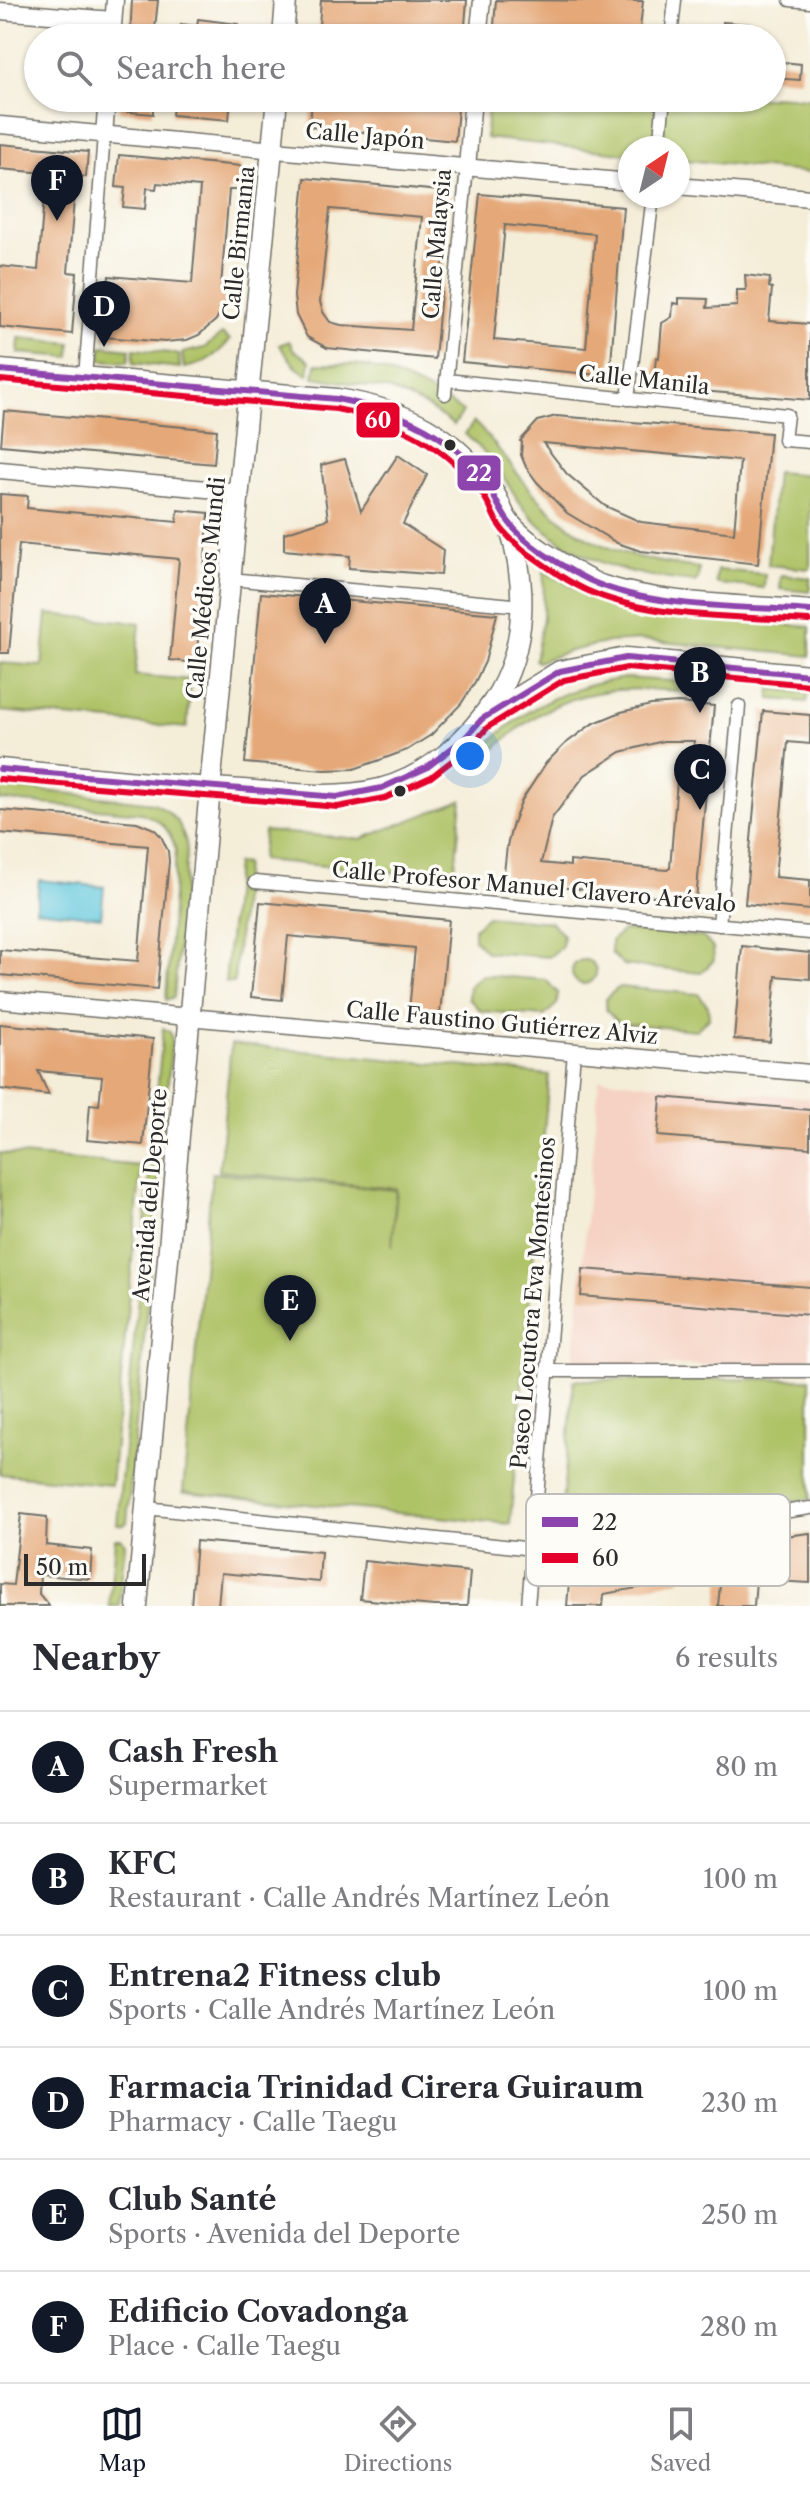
<!DOCTYPE html>
<meta charset="utf-8">
<style>
body{margin:0;font-family:"Libre Caslon Text",serif;background:#f7f7f7;color:#2b2b33}
.compass{position:absolute;left:618px;top:136px;width:72px;height:72px;border-radius:50%;background:#fff;box-shadow:0 2px 6px #0004;rotate:35deg}
.scale{position:absolute;left:24px;bottom:20px;width:122px;box-sizing:border-box;padding-left:8px;border:4px solid #2b2b2b;border-top:0;font-size:22px;line-height:28px;white-space:nowrap;color:#2b2b2b;-webkit-text-stroke:6px #fdfcf7;paint-order:stroke}
.you{position:absolute;left:470px;top:756px;width:28px;height:28px;margin:-20px;border:6px solid #fff;border-radius:50%;background:#1a73e8;box-shadow:0 0 0 12px #1a73e833}
.badge{display:grid;place-items:center;width:52px;height:52px;border-radius:50%;background:#111827;color:#fff;font-size:26px;font-weight:700}
.pin{position:absolute;translate:-50% -66px;filter:drop-shadow(0 2px 4px #0008)}
.pin::after{content:'';position:absolute;top:42px;width:28px;height:24px;background:inherit;clip-path:polygon(0 0,100% 0,50% 100%)}
.list{margin:0;padding:0;list-style:none}
h2{display:flex;justify-content:space-between;align-items:center;height:104px;margin:0;padding:0 32px;font-size:34px}
h2 small{font-size:26px;font-weight:400;color:#7c7c81}
.list li{display:grid;grid-template-columns:52px 1fr auto;gap:24px;align-items:center;box-sizing:border-box;height:112px;padding:0 32px;border-top:2px solid #e1e1e2}
.list b{display:block;font-size:30px;white-space:nowrap}
.list p{margin:0;font-size:26px;white-space:nowrap;color:#7c7c81}
.list em{font-size:26px;font-style:normal;color:#7c7c81}
.icon{flex:none;width:44px;height:44px;fill:none;stroke:currentColor;stroke-width:2;stroke-linecap:round;stroke-linejoin:round}
.map{position:relative;flex:none;width:810px;height:1606px;overflow:hidden}
.search{position:absolute;background:#fff;box-shadow:0 2px 6px #0004;left:24px;right:24px;top:24px;height:88px;display:flex;align-items:center;gap:20px;box-sizing:border-box;padding:0 28px;border-radius:44px;color:#7c7c81;font-size:30px}
.sheet{height:776px;background:#fff}
nav{display:flex;justify-content:space-around;align-items:center;box-sizing:border-box;height:112px;border-top:2px solid #e1e1e2;background:#fff;font-size:22px;color:#7c7c81}
nav a{display:grid;justify-items:center;gap:4px}
nav .on{color:#111827}
.map>svg:first-child{display:block}
.built{fill:#f5d2c3}
.green{fill:#aec266;stroke:#6c7648;stroke-width:2}
.water{fill:#60c7dd;stroke:#467984;stroke-width:2}
.building{fill:#e5a878;fill-rule:evenodd}
.lines{fill:none;stroke-linecap:round;stroke-linejoin:round}
.pedestrian-casing{stroke:#716f68;stroke-width:15}
.minor-casing{stroke:#716f68;stroke-width:19}
.tertiary-casing{stroke:#716f68;stroke-width:23}
.pedestrian{stroke:#fff;stroke-width:12}
.minor{stroke:#fff;stroke-width:16}
.tertiary{stroke:#fff;stroke-width:20}
.bus-1-casing{stroke:#fdfcf7;stroke-width:12}
.bus-2-casing{stroke:#fdfcf7;stroke-width:12}
.bus-1{stroke:#8e44ad;stroke-width:6}
.bus-2{stroke:#e4002b;stroke-width:6}
.bus-dot{fill:#2b2b2b;stroke:#fdfcf7;stroke-width:3}
.labels{text-anchor:middle;dominant-baseline:central;stroke-width:7;stroke-linejoin:round;paint-order:stroke}
.street-label{font-size:22px;fill:#2b2b2b;stroke:#fdfcf7}
.key{fill:#fdfcf7;stroke:#bebdba;stroke-width:2}
.key-label{font-size:22px;fill:#2b2b2b}
.line-badge{stroke:#fdfcf7;stroke-width:3}
.badge-label{font-size:22px;text-anchor:middle;font-weight:bold;fill:#fff}
</style>
<div class="map">
<svg width="810" height="1606" viewBox="0 0 810 1606">
<rect width="100%" height="100%" fill="#fdfcf7"/>
<filter id="ink" filterUnits="userSpaceOnUse"><feTurbulence type="fractalNoise" baseFrequency=".0125" numOctaves="2"/><feDisplacementMap in="SourceGraphic" scale="16" xChannelSelector="R" yChannelSelector="G"/><feConvolveMatrix kernelMatrix="1 2 1 2 8 2 1 2 1" color-interpolation-filters="sRGB"/></filter>
<filter id="wash" filterUnits="userSpaceOnUse"><feTurbulence type="fractalNoise" baseFrequency=".006" numOctaves="4" result="noise"/><feDisplacementMap in="SourceGraphic" scale="32" xChannelSelector="R" yChannelSelector="G"/><feGaussianBlur stdDeviation="1.8" result="paint"/><feColorMatrix in="noise" values="0 0 0 0 0 0 0 0 0 0 0 0 0 0 0 0 0 1.4 0 .05"/><feComposite in="paint" operator="in"/></filter>
<g filter="url(#wash)">
<rect width="100%" height="100%" fill="#f4edd8"/>
<path class="built" d="M599 1079 810 1098V1364L573 1366Z"/>
<g class="green">
<path d="M772 96 810 98V173L678 159V148H630V154L486 138 488 98H772Z"/>
<path d="M244 181 252 182 249 214H241Z"/>
<path d="M222 334 230 340C218 355 204 365 184 368L182 353 204 348Z"/>
<path d="M19 338 71 343 70 357 18 353Z"/>
<path d="M289 341 294 350 310 361 308 375 296 367 279 345Z"/>
<path d="M102 346 130 349 128 362 101 360Z"/>
<path d="M134 349 179 354 180 368 133 363Z"/>
<path d="M316 364C331 365 346 363 360 365 393 371 436 393 463 412L454 425 427 407 390 390 314 377Z"/>
<path d="M474 422C499 446 515 473 538 498 584 548 635 560 699 568L698 579 695 582C629 576 567 560 523 507 514 495 507 482 499 470 490 457 477 445 465 434Z"/>
<path d="M776 472 810 475V569L768 565Z"/>
<path d="M717 570 765 574 764 588 718 584 716 582Z"/>
<path d="M544 571 585 594 618 606 648 613 810 627V656L642 640 609 642 570 651 537 662 535 660 543 618Z"/>
<path d="M781 575 810 578V592L780 589Z"/>
<path d="M47 614 140 623 135 675 191 680 187 728 0 711V663L42 666Z"/>
<path d="M625 678 717 684 716 694C625 686 566 680 495 749L489 743C528 705 571 686 625 678Z"/>
<path d="M771 689 808 693 807 702 770 699Z"/>
<path d="M0 786 154 803 167 811 178 822 186 842 187 852 174 997 166 1000 176 850C170 829 161 820 141 813L0 800Z"/>
<path d="M462 800 454 878 261 860 264 831 361 839Z"/>
<path d="M236 863 245 864 234 983 225 982Z"/>
<path d="M487 916 551 922 563 935 562 946 549 957 486 952 474 939V928Z"/>
<path d="M624 930 703 937 713 948 714 960 701 973 623 965 611 953V941Z"/>
<circle cx="584" cy="972" r="12"/>
<path d="M482 975 546 980 558 993 557 1004 544 1016 481 1011 468 998 469 986Z"/>
<path d="M619 987 698 994 708 1006 709 1018 696 1030 618 1023 606 1010V998Z"/>
<path d="M163 1028 170 1032 172 1039 127 1522 124 1525 117 1524Z"/>
<path d="M231 1044 549 1075 510 1524 183 1492 212 1173 396 1190 392 1247 397 1189 219 1171Z"/>
<path d="M0 1153 141 1166 111 1485 0 1474Z"/>
<path d="M810 1379V1499L559 1537 574 1380Z"/>
<path d="M115 1539H122L125 1543 119 1606H109Z"/>
</g>
<path class="water" d="M39 880 104 887 101 917 36 910Z"/>
<g id="blocks">
<g class="building">
<path d="M132 0H158L154 38H130Z"/>
<path d="M321 0H467L464 38H318Z"/>
<path d="M496 0 643 1 639 38H493Z"/>
<path d="M198 19 238 24 237 38H179L181 24 197 26Z"/>
<path d="M723 22 750 24 749 38H722Z"/>
<path d="M772 61 801 64 800 80 772 78Z"/>
<path d="M120 98H153V114L119 111Z"/>
<path d="M174 98H231L229 120 172 115Z"/>
<path d="M312 98H459L455 141 310 127Z"/>
<path d="M0 144 88 152 86 177 76 176 68 272 77 273 72 334 0 327V266L38 270 46 173 0 169Z"/>
<path d="M119 155 241 166 239 190H229L221 286 230 287 229 297 216 320 199 335 187 340 165 342 104 337 109 276 192 283 200 187 157 183 156 189 147 188 145 209 123 207 125 188 116 187Z"/>
<path d="M305 178 450 192 435 359 327 348 307 337 296 315 294 296ZM330 209 422 217 411 330 341 325 330 322 323 312 320 302Z"/>
<path d="M480 194 623 207 610 376 462 362ZM505 225 595 234 586 348 494 340Z"/>
<path d="M745 275 770 278 769 287 772 288 769 321 810 324V400L653 387 656 357 659 358 662 323 672 317 673 303 679 304V298L708 299 707 308 737 306V290H746Z"/>
<path d="M4 411 217 430 214 464 1 445Z"/>
<path d="M556 416 770 433 758 564 641 551 617 543 567 513 537 482 526 467 521 455 522 442 520 441 538 421ZM543 443 740 461 734 533 641 522 605 506 567 474Z"/>
<path d="M398 455 427 475 403 524 443 550 441 575 349 568 350 556 284 550V533L328 519 321 465 345 459 361 511Z"/>
<path d="M0 494 28 496 27 508 177 522 178 510 209 513 196 663 170 660 179 559 19 544 9 653H0Z"/>
<path d="M261 593 497 614 485 662 475 682 461 704 431 735 407 750 380 760 354 769 324 770 245 763Z"/>
<path d="M678 703 714 706 696 900 503 882 507 846 513 823 522 800 546 763 565 744 592 724 621 712 651 705ZM663 741H694L692 769 678 768 670 868 667 870 570 861V866L541 863 552 818 585 775 621 752Z"/>
<path d="M763 711 810 715V744L788 742 775 877 810 880V910L745 904Z"/>
<path d="M0 810 137 822 154 829 161 836 168 851 169 861 157 989 0 975V950L138 961 148 846 0 833Z"/>
<path d="M260 902 449 920 440 1014 409 1011 415 948 288 936 282 1000 251 997Z"/>
<path d="M742 946 810 953V979L776 976 770 1042 734 1039Z"/>
<path d="M0 1024 153 1039 143 1145 87 1140 90 1104 99 1105 102 1077 38 1071 49 1095 0 1089Z"/>
<path d="M661 1097 810 1110V1148L658 1136Z"/>
<path d="M583 1269 810 1287V1315L581 1296Z"/>
<path d="M21 1514 47 1517 46 1545 92 1550 90 1579 40 1575 39 1594 49 1606H0V1584L13 1585Z"/>
<path d="M810 1533V1583L756 1580 754 1606H718L724 1543 777 1548 778 1537Z"/>
<path d="M196 1541 321 1552 319 1582 221 1573 218 1606H191Z"/>
<path d="M674 1544 680 1580 604 1594 603 1606H567L571 1560Z"/>
<path d="M364 1561 470 1572 467 1606H434L360 1599Z"/>
</g>
</g>
</g>
<g filter="url(#ink)">
<use href="#blocks" fill-opacity="0" stroke="#716f68" stroke-width="2"/>
<g class="lines">
<defs>
<g id="pedestrian">
<path d="M790 0 810 2"/>
<path d="M671 38 675 0"/>
<path d="M659 148 664 98"/>
<path d="M85 377 104 135"/>
<path d="M446 380 787 415 784 440 810 442"/>
<path d="M445 394 467 167"/>
<path d="M628 399 653 196"/>
<path d="M230 579 523 606"/>
<path d="M255 882 810 933"/>
<path d="M719 925 739 706"/>
<path d="M548 1371H810"/>
<path d="M146 1508 533 1549 810 1508"/>
<path d="M528 1606 574 1052"/>
</g>
<g id="minor">
<path d="M0 11 113 20"/>
<path d="M112 38 115 0"/>
<path d="M478 38 482 0"/>
<path d="M0 125 630 182"/>
<path d="M104 135 107 98"/>
<path d="M467 167 473 98"/>
<path d="M678 186 810 198"/>
<path d="M0 470 239 492"/>
<path d="M0 1000 810 1073"/>
</g>
<g id="tertiary">
<path d="M283 38 286 0"/>
<path d="M0 370 337 399C406 410 454 434 494 493 500 502 502 513 508 521 516 532 533 545 545 553 562 564 584 580 603 586 667 606 744 605 810 611"/>
<path d="M489 715 560 671 626 658 810 675"/>
<path d="M0 769C80 777 161 785 242 790 288 793 334 800 380 789 427 777 467 741 493 702 529 647 527 582 508 522"/>
<path d="M137 1606 210 788 277 98"/>
</g>
</defs>
<use href="#pedestrian" class="pedestrian-casing"/>
<use href="#minor" class="minor-casing"/>
<use href="#tertiary" class="tertiary-casing"/>
<use href="#pedestrian" class="pedestrian"/>
<use href="#minor" class="minor"/>
<use href="#tertiary" class="tertiary"/>
<defs>
<g id="bus-1">
<path d="M0 370 337 399C393 410 443 429 480 474 492 489 497 506 508 521 525 545 556 562 581 576 640 609 743 606 810 611"/>
<path d="M0 769 337 797 382 788 426 768 464 739 482 719 560 671 626 658 810 675"/>
</g>
<g id="bus-2">
<path d="M0 380 336 409C397 421 445 444 483 495 489 503 492 513 497 522 504 534 515 543 526 552 547 567 569 583 593 593 657 619 741 616 809 621"/>
<path d="M0 779 338 807 385 798 431 777 471 746 488 727 564 680 627 668 809 685"/>
</g>
</defs>
<use href="#bus-1" class="bus-1-casing"/>
<use href="#bus-2" class="bus-2-casing"/>
<use href="#bus-1" class="bus-1"/>
<use href="#bus-2" class="bus-2"/>
</g>
</g>
<g class="bus-dot">
<circle cx="450" cy="445" r="7"/>
<circle cx="400" cy="791" r="7"/>
</g>
<g class="labels">
<g class="street-label">
<text transform="translate(365 136) rotate(5)">Calle Japón</text>
<text transform="translate(239 243) rotate(-84)">Calle Birmania</text>
<text transform="translate(437 244) rotate(-85)">Calle Malaysia</text>
<text transform="translate(644 380) rotate(6)">Calle Manila</text>
<text transform="translate(206 588) rotate(-84)">Calle Médicos Mundi</text>
<text transform="translate(534 887) rotate(5)">Calle Profesor Manuel Clavero Arévalo</text>
<text transform="translate(502 1023) rotate(5)">Calle Faustino Gutiérrez Alviz</text>
<text transform="translate(150 1195) rotate(-85)">Avenida del Deporte</text>
<text transform="translate(533 1303) rotate(-85)">Paseo Locutora Eva Montesinos</text>
</g>
</g>
<rect x="526" y="1494" width="264" height="92" rx="12" class="key"/>
<rect x="542" y="1517" width="36" height="10" fill="#8e44ad"/>
<rect x="542" y="1553" width="36" height="10" fill="#e4002b"/>
<g class="key-label">
<text x="592" y="1530">22</text>
<text x="592" y="1566">60</text>
</g>
<g class="line-badge">
<rect x="355" y="401" width="46" height="38" rx="8" fill="#e4002b"/>
<rect x="456" y="454" width="46" height="38" rx="8" fill="#8e44ad"/>
</g>
<g class="badge-label">
<text x="378" y="428">60</text>
<text x="479" y="481">22</text>
</g>
</svg>
<svg class="compass" viewBox="-18 -18 36 36"><path d="M0-13l5 13h-10z" fill="#e53935"/><path d="M0 13l5-13h-10z" fill="#7c7c81"/></svg>
<div class="scale">50 m</div>
<div class="you"></div>
<div class="pin badge" style="left:325px;top:644px">A</div>
<div class="pin badge" style="left:700px;top:713px">B</div>
<div class="pin badge" style="left:700px;top:810px">C</div>
<div class="pin badge" style="left:104px;top:347px">D</div>
<div class="pin badge" style="left:290px;top:1341px">E</div>
<div class="pin badge" style="left:57px;top:221px">F</div>
<div class="search"><svg class="icon" aria-label="search" viewBox="0 0 24 24"><circle cx="10" cy="10" r="6"/><path d="M15 15l6 6"/></svg>Search here</div>
</div>
<section class="sheet">
<h2>Nearby<small>6 results</small></h2>
<ul class="list">
<li><span class="badge">A</span><div><b>Cash Fresh</b><p>Supermarket</p></div><em>80 m</em></li>
<li><span class="badge">B</span><div><b>KFC</b><p>Restaurant · Calle Andrés Martínez León</p></div><em>100 m</em></li>
<li><span class="badge">C</span><div><b>Entrena2 Fitness club</b><p>Sports · Calle Andrés Martínez León</p></div><em>100 m</em></li>
<li><span class="badge">D</span><div><b>Farmacia Trinidad Cirera Guiraum</b><p>Pharmacy · Calle Taegu</p></div><em>230 m</em></li>
<li><span class="badge">E</span><div><b>Club Santé</b><p>Sports · Avenida del Deporte</p></div><em>250 m</em></li>
<li><span class="badge">F</span><div><b>Edificio Covadonga</b><p>Place · Calle Taegu</p></div><em>280 m</em></li>
</ul>
</section>
<nav>
<a class="on"><svg class="icon" aria-label="map" viewBox="0 0 24 24"><path d="M3 6l6-2 6 2 6-2v14l-6 2-6-2-6 2zM9 4v14M15 6v14"/></svg>Map</a>
<a><svg class="icon" aria-label="directions" viewBox="0 0 24 24"><path d="M12 3l9 9-9 9-9-9zM9 14v-3h6M13 9l2 2-2 2"/></svg>Directions</a>
<a><svg class="icon" aria-label="saved" viewBox="0 0 24 24"><path d="M7 4h10v16l-5-4-5 4z"/></svg>Saved</a>
</nav>
